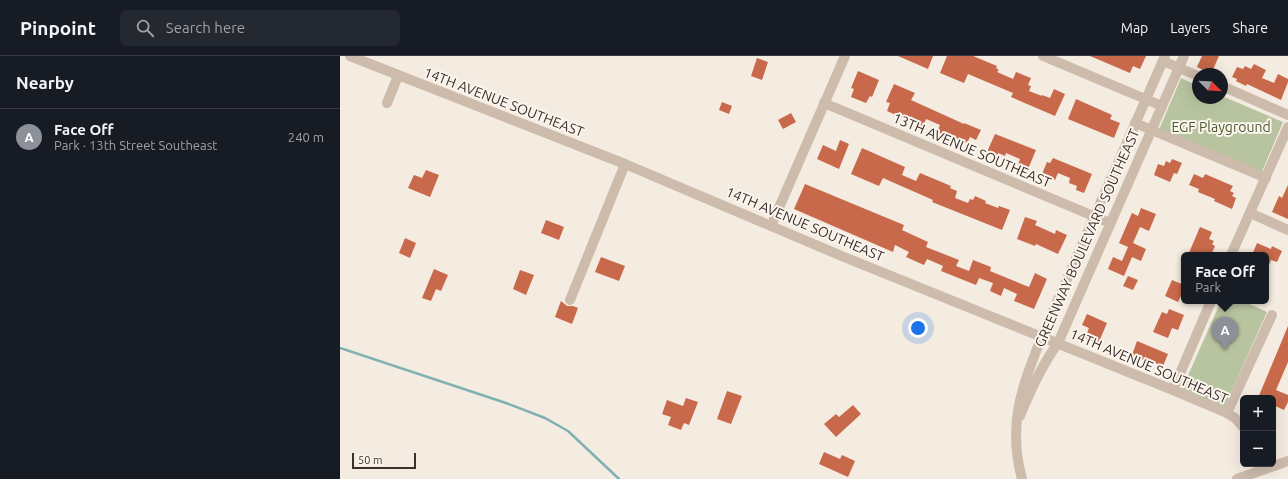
<!DOCTYPE html>
<meta charset="utf-8">
<style>
body{margin:0;font-family:Ubuntu,sans-serif;background:#242831;color:#f1f3f6}
.controls{position:absolute;right:12px;bottom:12px;display:grid;overflow:hidden;border-radius:6px;box-shadow:0 4px 16px #0002}
.controls button{width:36px;height:36px;display:grid;place-items:center;padding:0;border:0;border-bottom:1px solid #363941;background:#171b24;color:#f1f3f6;font:20px sans-serif}
.compass{position:absolute;left:852px;top:12px;width:36px;height:36px;border-radius:50%;background:#171b24;box-shadow:0 4px 16px #0002;rotate:114deg}
.scale{position:absolute;left:12px;bottom:10px;width:64px;box-sizing:border-box;padding-left:4px;border:2px solid #3b302b;border-top:0;font-size:11px;line-height:14px;white-space:nowrap;color:#3b302b;-webkit-text-stroke:3px #fbf5ee;paint-order:stroke}
.you{position:absolute;left:578px;top:272px;width:14px;height:14px;margin:-10px;border:3px solid #fff;border-radius:50%;background:#1a73e8;box-shadow:0 0 0 6px #1a73e833}
.badge{display:grid;place-items:center;width:26px;height:26px;border-radius:50%;background:#8c9099;color:#fff;font-size:13px;font-weight:700}
.pin{position:absolute;translate:-50% -33px;filter:drop-shadow(0 1px 2px #0008)}
.pin::after{content:'';position:absolute;top:21px;width:14px;height:12px;background:inherit;clip-path:polygon(0 0,100% 0,50% 100%)}
.popup{position:absolute;left:841px;top:196px;width:88px;height:52px;box-sizing:border-box;display:grid;place-content:center;border-radius:6px;background:#171b24;filter:drop-shadow(0 1px 3px #0005);font-size:13px;white-space:nowrap;color:#9ea1a6}
.popup b{font-size:15px;color:#f1f3f6}
.popup::after{content:'';position:absolute;left:50%;top:100%;margin-left:-8px;border:8px solid transparent;border-top-color:#171b24}
.list{margin:0;padding:0;list-style:none}
h2{display:flex;justify-content:space-between;align-items:center;height:52px;margin:0;padding:0 16px;font-size:17px}
h2 small{font-size:13px;font-weight:400;color:#9ea1a6}
.list li{display:grid;grid-template-columns:26px 1fr auto;gap:12px;align-items:center;box-sizing:border-box;height:56px;padding:0 16px;border-top:1px solid #363941}
.list b{display:block;font-size:15px;white-space:nowrap}
.list p{margin:0;font-size:13px;white-space:nowrap;color:#9ea1a6}
.list em{font-size:13px;font-style:normal;color:#9ea1a6}
.icon{flex:none;width:22px;height:22px;fill:none;stroke:currentColor;stroke-width:2;stroke-linecap:round;stroke-linejoin:round}
.map{position:relative;flex:none;width:948px;height:423px;overflow:hidden}
header{display:flex;align-items:center;gap:24px;box-sizing:border-box;height:56px;padding:0 20px;background:#171b24;border-bottom:1px solid #363941}
header strong{font-size:19px}
nav{display:flex;gap:22px;margin-inline-start:auto;font-size:14px}
.search{width:280px;height:36px;background:#242831;display:flex;align-items:center;gap:10px;box-sizing:border-box;padding:0 14px;border-radius:6px;color:#9ea1a6;font-size:15px}
main{display:flex}
aside{flex:1;background:#171b24}
.map>svg:first-child{display:block}
.green{fill:#b8c4a0}
.lines{fill:none;stroke-linecap:round;stroke-linejoin:round}
.stream{stroke:#7fb0b2;stroke-width:2.5}
.building{fill:#c8694b}
.minor{stroke:#cdbbac;stroke-width:10}
.labels{text-anchor:middle;dominant-baseline:central;stroke-width:4;stroke-linejoin:round;paint-order:stroke}
.street-label{font-size:14px;fill:#3b302b;stroke:#fbf5ee}
.park-label{font-size:14px;fill:#4a5a2e;stroke:#fbf5ee}
</style>
<header>
<strong>Pinpoint</strong>
<div class="search"><svg class="icon" aria-label="search" viewBox="0 0 24 24"><circle cx="10" cy="10" r="6"/><path d="M15 15l6 6"/></svg>Search here</div>
<nav><a>Map</a><a>Layers</a><a>Share</a></nav>
</header>
<main>
<aside>
<h2>Nearby<small></small></h2>
<ul class="list">
<li><span class="badge">A</span><div><b>Face Off</b><p>Park · 13th Street Southeast</p></div><em>240 m</em></li>
</ul>
</aside>
<div class="map">
<svg width="948" height="423" viewBox="0 0 948 423">
<rect width="100%" height="100%" fill="#f4ebe1"/>
<g class="green">
<path d="M841 22 858 30V42H882V40L943 66 921 118 818 76Z"/>
<path d="M881 245H903L927 256 884 352 842 333Z"/>
</g>
<g class="lines">
<path class="stream" d="M0 292 166 347 205 362 228 375 279 423"/>
</g>
<g class="building">
<path d="M558 0H593L588 13Z"/>
<path d="M607 0H633L657 10 656 12 659 14 657 16 673 23 676 16 691 22 688 29 691 30 689 35 702 40V39L710 42 714 33 725 38 715 60 671 41 673 37 628 18 624 27 600 17Z"/>
<path d="M750 0H806L800 13 793 10 790 17Z"/>
<path d="M862 0H879L871 18 857 11Z"/>
<path d="M417 2 428 6 422 24 411 20Z"/>
<path d="M914 8 926 14 922 22 934 27 938 18 948 23V26L941 44 907 28 906 30 896 25 897 23 892 21 897 11 903 13 905 10 911 13Z"/>
<path d="M518 15 539 24 532 41 530 40 526 47 511 41 514 33 511 32Z"/>
<path d="M554 28 575 37 571 44 624 68V67L641 74 636 84 630 81 627 87 608 79 607 81 597 76 600 69 586 63 583 71 547 55 550 47 546 46Z"/>
<path d="M736 43 772 59 770 63 780 67 774 82 728 63Z"/>
<path d="M382 46 392 50 389 58 379 54Z"/>
<path d="M451 57 456 66 443 73 438 64Z"/>
<path d="M655 78 696 94 688 113 678 109 680 103 666 97 665 100 658 97 657 101 647 96Z"/>
<path d="M500 84 509 88 499 113 477 103 483 89 496 95Z"/>
<path d="M522 92 565 111 562 119 576 125 580 117 611 130 610 132 617 135 615 142 628 147 630 143 633 144 635 140 646 145 645 147 658 152 659 150 670 154 662 174 592 146 593 144 543 122 539 130 511 118Z"/>
<path d="M713 102 752 118 744 137 736 134 737 130 729 127 730 122 718 117 715 124 702 118 707 106 710 107Z"/>
<path d="M832 103 842 107 837 118 834 117 830 126 814 119 818 108 824 110 826 105 830 107Z"/>
<path d="M86 114 99 119 90 141 68 132 74 119 82 122Z"/>
<path d="M854 118 863 122 865 118 893 130 890 135 894 137 892 140 896 142 892 153 874 145 875 143 858 136 859 133 849 129Z"/>
<path d="M465 128 564 169 562 174 588 186 586 191 619 204 616 210 629 215 633 204 651 211 650 215 689 231 695 217 707 223 694 253 674 245 677 238 664 232 661 240 650 235 653 227 639 222 636 229 601 215 603 210 587 203 584 209 566 201 569 196 555 189 553 196 454 153Z"/>
<path d="M948 129V163L932 156 939 140 942 142Z"/>
<path d="M801 152 816 158 809 175 800 171 793 187 806 193 801 205 792 201 784 220 768 213 773 201 782 205 788 191 779 187 792 157 798 160Z"/>
<path d="M685 161 697 165 695 169 715 178 716 174 727 179 718 198 696 188 695 190 677 183Z"/>
<path d="M206 164 224 171 219 184 201 177Z"/>
<path d="M860 171 872 176 869 183 874 185 872 188 875 190 871 199H848Z"/>
<path d="M65 182 76 187 70 202 59 197Z"/>
<path d="M917 187 931 193 932 190 942 195 937 206 931 204 926 216V199H912Z"/>
<path d="M261 201 285 210 279 225 255 216Z"/>
<path d="M94 213 108 219 101 235 96 233 91 245 82 242Z"/>
<path d="M180 214 194 219 186 239 173 233Z"/>
<path d="M788 220 798 224 793 234 783 230Z"/>
<path d="M832 224 844 229V242L841 240 838 246 825 240Z"/>
<path d="M221 245 227 250H233L238 252 232 268 215 261Z"/>
<path d="M829 253 844 259 838 274 832 272 828 282 813 276 822 256 827 258Z"/>
<path d="M747 258 767 267 758 288 745 282 749 272 742 269Z"/>
<path d="M948 270V306L936 334 948 339V346L944 354 933 349V342H918Z"/>
<path d="M797 285 828 298 823 310 813 306 812 308 792 299Z"/>
<path d="M387 335 402 340 391 368 377 363Z"/>
<path d="M346 342 358 346 349 369 344 367 341 374 328 369 331 361 322 358 327 344 343 350Z"/>
<path d="M513 349 521 358 496 381 484 368 496 358 499 361Z"/>
<path d="M484 396 500 403 502 399 515 405 508 421 479 408Z"/>
</g>
<g class="lines">
<g class="minor">
<path d="M10 0 285 108 504 201 833 334 887 357 895 362 903 371"/>
<path d="M703 0 822 50"/>
<path d="M823 5 858 20"/>
<path d="M882 30 948 59"/>
<path d="M47 47 58 20"/>
<path d="M484 47 770 167"/>
<path d="M795 67 926 122"/>
<path d="M910 157 948 174"/>
<path d="M431 170 505 0"/>
<path d="M891 199 948 71"/>
<path d="M230 244 285 108"/>
<path d="M833 334 871 245"/>
<path d="M887 357 932 259"/>
<path d="M680 360C690 335 702 309 718 287L844 0"/>
<path d="M682 423C667 368 682 331 702 280L825 0"/>
<path d="M897 423 948 405"/>
</g>
</g>
<g class="labels">
<g class="street-label">
<text transform="translate(164 46) rotate(21)">14TH AVENUE SOUTHEAST</text>
<text transform="translate(632 94) rotate(23)">13TH AVENUE SOUTHEAST</text>
<text transform="translate(465 168) rotate(23)">14TH AVENUE SOUTHEAST</text>
<text transform="translate(747 182) rotate(-66)">GREENWAY BOULEVARD SOUTHEAST</text>
<text transform="translate(809 310) rotate(23)">14TH AVENUE SOUTHEAST</text>
</g>
<g class="park-label">
<text x="881" y="71">EGF Playground</text>
</g>
</g>
</svg>
<div class="controls">
<button>+</button>
<button>−</button>
</div>
<svg class="compass" viewBox="-18 -18 36 36"><path d="M0-13l5 13h-10z" fill="#e53935"/><path d="M0 13l5-13h-10z" fill="#9ea1a6"/></svg>
<div class="scale">50 m</div>
<div class="you"></div>
<div class="pin badge" style="left:885px;top:294px">A</div>
<div class="popup"><b>Face Off</b>Park</div>
</div>
</main>
